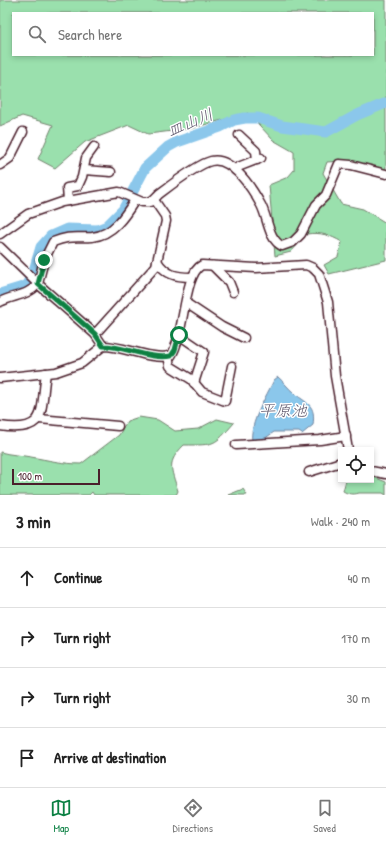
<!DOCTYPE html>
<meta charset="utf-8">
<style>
body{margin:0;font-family:"Patrick Hand","Klee One",sans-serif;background:#f2f2f2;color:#222}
.controls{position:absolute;right:12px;bottom:12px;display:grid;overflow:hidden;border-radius:0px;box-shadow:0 2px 6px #0003}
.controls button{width:36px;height:36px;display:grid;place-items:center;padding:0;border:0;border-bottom:1px solid #e0e0e0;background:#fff;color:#222;font:20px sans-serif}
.scale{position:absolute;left:12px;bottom:10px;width:88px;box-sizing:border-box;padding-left:4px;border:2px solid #4a1f2b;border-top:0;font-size:11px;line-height:14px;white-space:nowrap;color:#4a1f2b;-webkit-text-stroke:3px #fff;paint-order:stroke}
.stop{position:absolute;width:12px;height:12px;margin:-9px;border:3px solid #0b8043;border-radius:50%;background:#fff}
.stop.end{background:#0b8043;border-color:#fff;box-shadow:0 1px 4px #0008}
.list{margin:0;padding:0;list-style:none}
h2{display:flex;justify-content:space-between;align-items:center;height:52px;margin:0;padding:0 16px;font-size:17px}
h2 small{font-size:13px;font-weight:400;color:#767676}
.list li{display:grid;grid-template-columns:26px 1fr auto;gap:12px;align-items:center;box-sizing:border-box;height:60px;padding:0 16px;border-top:1px solid #e0e0e0}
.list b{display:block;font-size:15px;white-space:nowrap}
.list em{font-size:13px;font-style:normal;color:#767676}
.icon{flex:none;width:22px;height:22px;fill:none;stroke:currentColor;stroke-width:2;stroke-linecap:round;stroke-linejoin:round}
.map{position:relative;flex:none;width:386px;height:495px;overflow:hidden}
.search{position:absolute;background:#fff;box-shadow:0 2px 6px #0003;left:12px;right:12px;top:12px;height:44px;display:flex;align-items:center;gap:10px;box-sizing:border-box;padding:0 14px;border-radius:0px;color:#767676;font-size:15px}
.sheet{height:292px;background:#fff}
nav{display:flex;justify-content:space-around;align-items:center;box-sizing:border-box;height:56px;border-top:1px solid #e0e0e0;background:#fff;font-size:11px;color:#767676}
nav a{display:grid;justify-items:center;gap:2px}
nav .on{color:#0b8043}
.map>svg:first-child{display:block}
.green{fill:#9ae0ad;stroke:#72806c;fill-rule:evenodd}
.water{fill:#8bc7eb;stroke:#71849e}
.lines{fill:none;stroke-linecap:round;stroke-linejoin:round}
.river{stroke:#8bc7eb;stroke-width:11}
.minor-casing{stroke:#4a1f2b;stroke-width:11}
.minor{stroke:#fff;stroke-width:8}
.route{stroke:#0b8043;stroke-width:5}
.labels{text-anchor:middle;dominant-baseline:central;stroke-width:3;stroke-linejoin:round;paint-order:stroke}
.water-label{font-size:16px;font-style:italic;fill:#615a6e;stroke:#fff}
</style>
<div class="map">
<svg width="386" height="495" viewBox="0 0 386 495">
<rect width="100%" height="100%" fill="#fff"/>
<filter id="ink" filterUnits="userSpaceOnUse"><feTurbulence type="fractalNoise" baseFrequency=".025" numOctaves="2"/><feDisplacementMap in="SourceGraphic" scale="8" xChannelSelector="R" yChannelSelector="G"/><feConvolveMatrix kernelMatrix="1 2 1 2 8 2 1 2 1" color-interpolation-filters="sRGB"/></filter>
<g filter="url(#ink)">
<g class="green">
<path d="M0 0H386V172L342 161 327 162 323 173 341 204 363 209 386 223V260L329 274 324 265 338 257 342 242C330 235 320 232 307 234L291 252 275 256 269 185 288 177 294 170V152L273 140 248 113 189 129 148 134 129 125 85 142 55 168 38 159 53 125 22 116 0 126ZM13 13H373V55H13Z"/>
<path d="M139 417 158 420 175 431 198 429 217 419 234 423C214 446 215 445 184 445 166 463 171 468 178 491L176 495H94L92 492 89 495H0V452C11 455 20 455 31 457 48 460 64 464 81 464L119 435 127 421Z"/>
<path d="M371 476 386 482V495L383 493H359C353 495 348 494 343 491L346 480H371Z"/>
<path d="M243 489 247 495H228Z"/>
</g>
<path class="water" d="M278 377C284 382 288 388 294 393 307 404 316 404 313 425L302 434 299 432H274L264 439 252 441C249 424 267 395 274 380Z"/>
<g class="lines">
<path class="river" d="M0 294 26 286 33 274 41 247 51 236 67 229 97 230 107 226 123 210 145 168 168 147 177 142 220 127 234 120 245 118H258L282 126 326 132 357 115 386 103"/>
<defs>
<g id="minor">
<path d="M239 135 256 151 257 160"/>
<path d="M0 165 10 158 23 132"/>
<path d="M84 170 111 172"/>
<path d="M235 170 238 167 261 158"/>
<path d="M68 201 67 188 78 186 82 177 86 158 94 147"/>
<path d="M0 234 28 214 62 202 119 192 142 202H150C154 200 156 197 159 194 171 185 198 164 211 161 232 156 253 190 261 205 268 218 268 239 282 246L293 242 301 234 316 205 326 195 339 164 351 165 386 174"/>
<path d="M0 247 38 284 95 334 103 346"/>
<path d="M157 261C166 275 176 277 191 277"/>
<path d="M213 266 229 282 233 292"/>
<path d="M0 302C13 295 28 296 38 284L44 260 53 242C70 235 75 238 92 237 113 235 125 216 135 200"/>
<path d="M186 303 222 327 244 338"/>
<path d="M95 334 156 266 166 221 165 216 154 200"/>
<path d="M179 335 204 352 194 383"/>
<path d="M168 356 170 366 191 379 202 392 225 401 232 366"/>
<path d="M0 378 56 372 82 363 103 346C125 346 149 360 171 356 185 335 183 274 202 265L256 268 306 265 313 268 319 274 328 302 335 376 348 450"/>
<path d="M39 419 118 426"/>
<path d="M0 426C48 433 40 412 46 373"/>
<path d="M236 445 320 440 346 436"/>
<path d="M371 471 386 474"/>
<path d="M309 472 341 462"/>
</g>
</defs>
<use href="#minor" class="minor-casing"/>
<use href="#minor" class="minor"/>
</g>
</g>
<g class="lines" filter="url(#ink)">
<path class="route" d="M44 260 38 284 95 334 103 346C125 346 149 360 171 356L175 350 179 335"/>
</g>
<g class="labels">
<g class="water-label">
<text transform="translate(190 122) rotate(-23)">皿山川</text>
<text x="283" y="410">平原池</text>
</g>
</g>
</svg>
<div class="controls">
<button><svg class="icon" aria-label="locate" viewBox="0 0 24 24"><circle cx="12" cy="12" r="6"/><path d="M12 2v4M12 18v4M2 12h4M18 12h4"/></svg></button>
</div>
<div class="scale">100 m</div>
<div class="stop" style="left:179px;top:335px"></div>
<div class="stop end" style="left:44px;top:260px"></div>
<div class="search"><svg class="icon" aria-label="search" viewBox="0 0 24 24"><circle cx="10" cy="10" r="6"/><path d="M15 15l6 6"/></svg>Search here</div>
</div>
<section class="sheet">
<h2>3 min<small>Walk · 240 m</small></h2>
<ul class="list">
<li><svg class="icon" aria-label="ahead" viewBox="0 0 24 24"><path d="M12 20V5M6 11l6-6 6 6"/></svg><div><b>Continue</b></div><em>40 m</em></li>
<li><svg class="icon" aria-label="right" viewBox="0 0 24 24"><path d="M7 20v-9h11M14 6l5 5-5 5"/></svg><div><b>Turn right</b></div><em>170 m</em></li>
<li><svg class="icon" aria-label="right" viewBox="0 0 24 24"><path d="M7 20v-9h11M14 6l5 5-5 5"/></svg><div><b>Turn right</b></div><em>30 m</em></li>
<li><svg class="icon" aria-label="arrive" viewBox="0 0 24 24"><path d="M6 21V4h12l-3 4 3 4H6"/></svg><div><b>Arrive at destination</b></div></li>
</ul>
</section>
<nav>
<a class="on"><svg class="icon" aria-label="map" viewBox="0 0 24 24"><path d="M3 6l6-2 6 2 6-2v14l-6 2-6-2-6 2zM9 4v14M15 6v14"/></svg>Map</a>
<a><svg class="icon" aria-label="directions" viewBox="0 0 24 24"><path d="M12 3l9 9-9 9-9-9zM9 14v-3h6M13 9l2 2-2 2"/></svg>Directions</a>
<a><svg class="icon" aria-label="saved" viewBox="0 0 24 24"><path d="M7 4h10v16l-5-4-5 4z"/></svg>Saved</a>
</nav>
